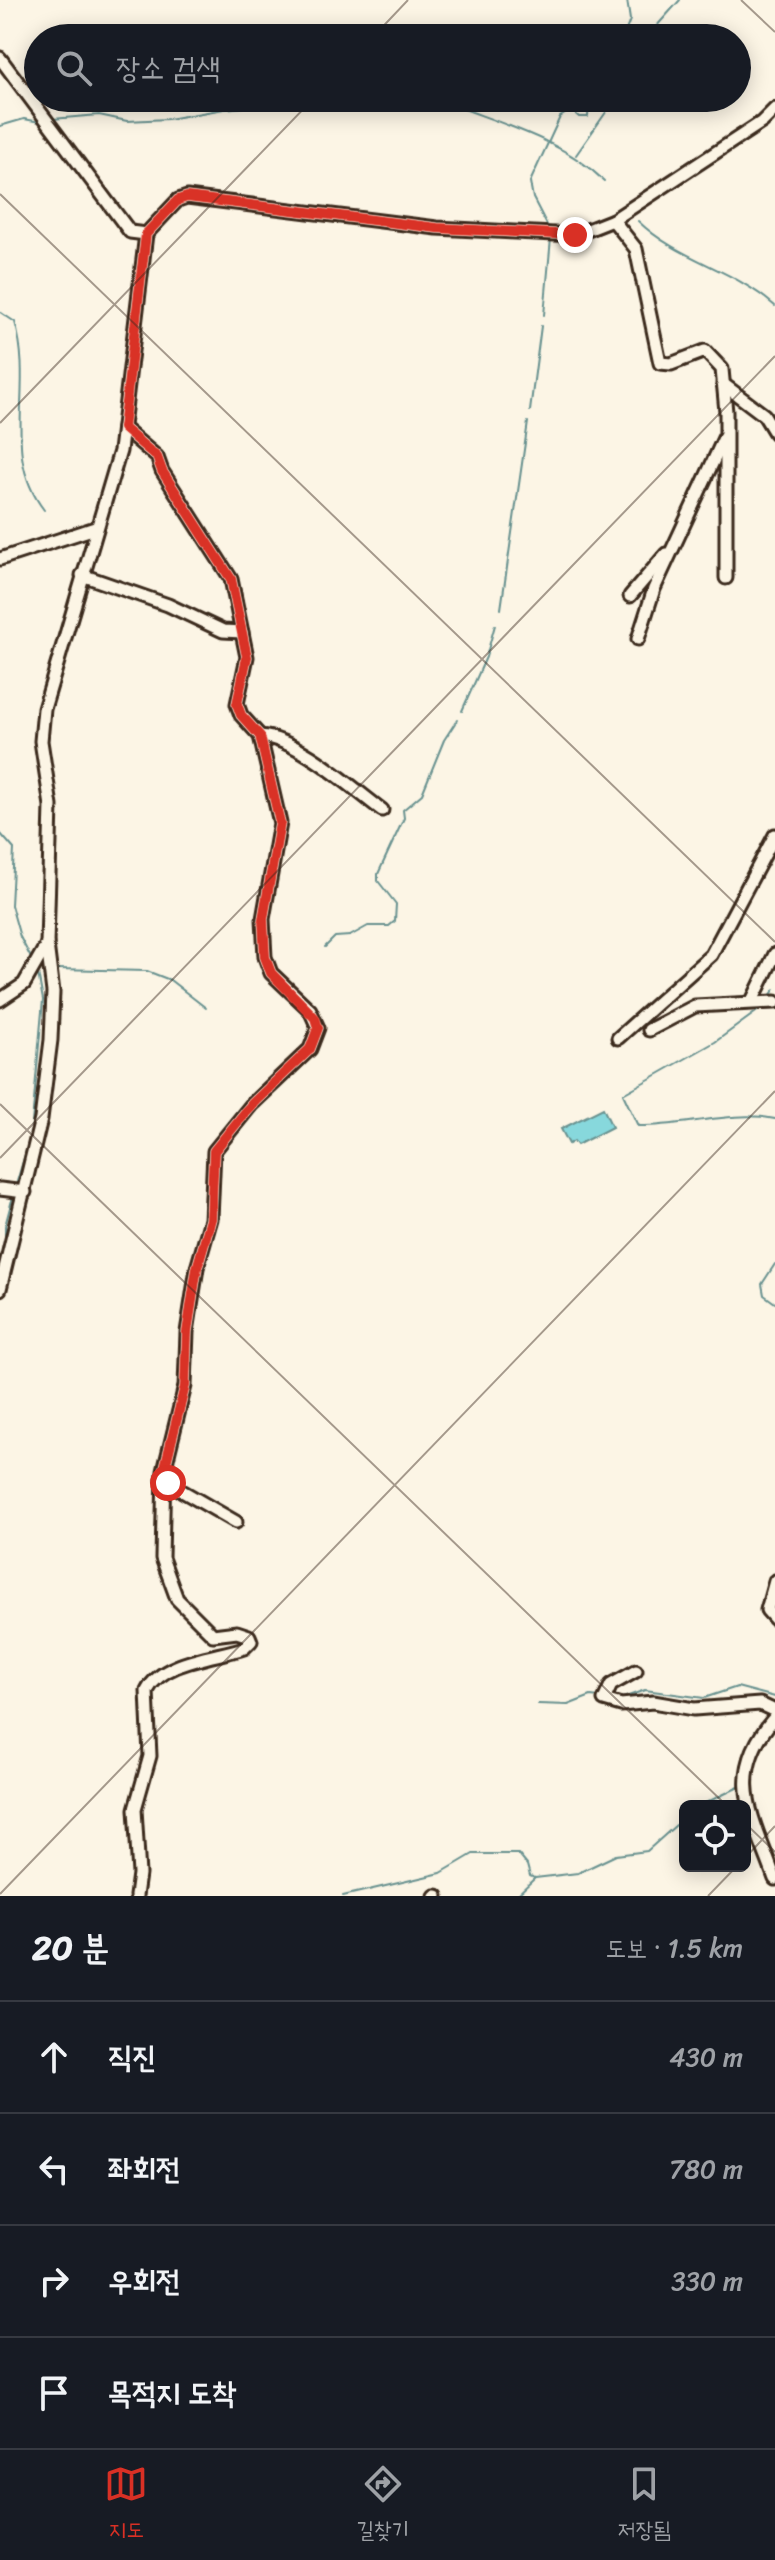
<!DOCTYPE html>
<html lang="ko">
<meta charset="utf-8">
<style>
body{margin:0;font-family:Sriracha,"Poor Story",sans-serif;background:#242831;color:#f1f3f6}
.controls{position:absolute;right:24px;bottom:24px;display:grid;overflow:hidden;border-radius:12px;box-shadow:0 4px 20px #0003}
.controls button{width:72px;height:72px;display:grid;place-items:center;padding:0;border:0;border-bottom:2px solid #363941;background:#171b24;color:#f1f3f6;font:40px sans-serif}
.stop{position:absolute;width:24px;height:24px;margin:-18px;border:6px solid #d93025;border-radius:50%;background:#fff}
.stop.end{background:#d93025;border-color:#fff;box-shadow:0 2px 8px #0008}
.list{margin:0;padding:0;list-style:none}
h2{display:flex;justify-content:space-between;align-items:center;height:104px;margin:0;padding:0 32px;font-size:34px}
h2 small{font-size:26px;font-weight:400;color:#9ea1a6}
.list li{display:grid;grid-template-columns:52px 1fr auto;gap:24px;align-items:center;box-sizing:border-box;height:112px;padding:0 32px;border-top:2px solid #363941}
.list b{display:block;font-size:30px;white-space:nowrap}
.list em{font-size:26px;font-style:normal;color:#9ea1a6}
.icon{flex:none;width:44px;height:44px;fill:none;stroke:currentColor;stroke-width:2;stroke-linecap:round;stroke-linejoin:round}
.map{position:relative;flex:none;width:775px;height:1896px;overflow:hidden}
.search{position:absolute;background:#171b24;box-shadow:0 4px 20px #0003;left:24px;right:24px;top:24px;height:88px;display:flex;align-items:center;gap:20px;box-sizing:border-box;padding:0 28px;border-radius:44px;color:#9ea1a6;font-size:30px}
.sheet{height:552px;background:#171b24}
nav{display:flex;justify-content:space-around;align-items:center;box-sizing:border-box;height:112px;border-top:2px solid #363941;background:#171b24;font-size:22px;color:#9ea1a6}
nav a{display:grid;justify-items:center;gap:4px}
nav .on{color:#d93025}
.map>svg:first-child{display:block}
.water{fill:#87d8dc;stroke:#699290;stroke-width:2}
.lines{fill:none;stroke-linecap:round;stroke-linejoin:round}
.stream{stroke:#699290;stroke-width:2}
.minor-casing{stroke:#3b2a1e;stroke-width:17}
.minor{stroke:#fcf5e5;stroke-width:11}
.route{stroke:#d93025;stroke-width:10}
.ticks{fill:none;stroke:#3b2a1e;stroke-width:2;stroke-opacity:0.45}
</style>
<div class="map">
<svg width="775" height="1896" viewBox="0 0 775 1896">
<rect width="100%" height="100%" fill="#fcf5e5"/>
<filter id="ink" filterUnits="userSpaceOnUse"><feTurbulence type="fractalNoise" baseFrequency=".0125" numOctaves="2"/><feDisplacementMap in="SourceGraphic" scale="16" xChannelSelector="R" yChannelSelector="G"/><feConvolveMatrix kernelMatrix="1 2 1 2 8 2 1 2 1" color-interpolation-filters="sRGB"/></filter>
<g filter="url(#ink)">
<path class="water" d="M603 1108 612 1127 577 1145 574 1141 569 1144 561 1129Z"/>
<g class="lines">
<g class="stream">
<path d="M623 38 630 20 627 0"/>
<path d="M646 38 680 0"/>
<path d="M436 98C493 122 560 137 604 181"/>
<path d="M52 119 99 115 127 121 168 119 224 109 340 98"/>
<path d="M0 126 24 119 40 122"/>
<path d="M576 155 616 98"/>
<path d="M638 221C678 260 734 269 775 306"/>
<path d="M549 229 533 198 530 182 560 117 571 110 579 117H588L589 98"/>
<path d="M0 312 15 322C35 390 0 453 44 510"/>
<path d="M544 315 551 238"/>
<path d="M530 411 541 326"/>
<path d="M501 609 528 422"/>
<path d="M462 711 486 657 495 625"/>
<path d="M0 833 14 849 11 905 20 937 32 960"/>
<path d="M325 947 335 937 350 936 368 926H389L395 921 396 904 378 881V874L404 818 403 810 422 794 444 740 457 720"/>
<path d="M56 969 147 971 170 980 206 1008"/>
<path d="M769 997 775 989"/>
<path d="M763 1007 715 1042 623 1094 638 1126C682 1127 734 1110 775 1119"/>
<path d="M16 1185 31 1134 43 1000 37 968 45 969"/>
<path d="M5 1244V1226L13 1196"/>
<path d="M775 1264 762 1284 764 1295 775 1303"/>
<path d="M620 1699 645 1690 704 1698 737 1687 775 1697"/>
<path d="M538 1704 568 1705 591 1696 599 1697"/>
<path d="M699 1806 741 1786"/>
<path d="M343 1896 441 1873 473 1854H518L527 1865 530 1876 535 1878"/>
<path d="M516 1896 535 1878 578 1873 616 1855 647 1851 685 1817"/>
</g>
<defs>
<g id="minor">
<path d="M0 58 130 232 146 234 178 200 187 197 437 228 575 235 613 220 762 122 775 109"/>
<path d="M613 220 636 249 660 363 671 364 705 351 722 369 726 412V578"/>
<path d="M723 384 764 415 775 433"/>
<path d="M123 428 157 457 162 471 231 579 247 657 237 704 241 715 260 736 280 823 263 919 265 957 271 973 310 1010 318 1028 310 1049 252 1104 214 1151 211 1219 197 1268 187 1332 185 1386 164 1471 162 1558 177 1599 213 1635 237 1632 249 1636 251 1641 244 1648C213 1658 162 1661 147 1691L150 1756 135 1809 139 1874 136 1896"/>
<path d="M0 559 95 528"/>
<path d="M82 575 168 605 223 631 242 632"/>
<path d="M630 596 666 554"/>
<path d="M638 639 654 589 724 438"/>
<path d="M260 736C299 739 351 787 382 810"/>
<path d="M0 1000 24 984 47 944"/>
<path d="M752 1001 775 954"/>
<path d="M649 1030 695 1006 775 1002"/>
<path d="M618 1038 711 955 775 835"/>
<path d="M0 1189 25 1192"/>
<path d="M0 1289 41 1119 51 1040 53 992 47 944 51 806 41 741 44 709 120 451 146 234"/>
<path d="M163 1480 236 1522"/>
<path d="M775 1581 767 1610 775 1619"/>
<path d="M636 1671 611 1685 604 1700 621 1705 653 1702 694 1709 760 1704 775 1711"/>
<path d="M775 1717C724 1775 753 1817 775 1879"/>
<path d="M435 1896H437"/>
</g>
</defs>
<use href="#minor" class="minor-casing"/>
<use href="#minor" class="minor"/>
</g>
</g>
<g class="lines" filter="url(#ink)">
<path class="route" d="M168 1483 163 1480 164 1471 185 1386 187 1332 197 1268 211 1219 214 1151 252 1104 310 1049 318 1028 315 1018 271 973 265 957 263 919 280 823 260 736 241 715 237 704 247 657 231 579 162 471 157 457 123 428 146 234 178 200 187 197 437 228 575 235"/>
</g>
<path class="ticks" d="M741 0 775 32M372 38 408 0M0 194 775 942M0 423 314 98M0 1104 727 1806M0 1158 775 356M745 1823 775 1852M745 1858 775 1826M0 1894 775 1091M708 1896 737 1866"/>
</svg>
<div class="controls">
<button><svg class="icon" aria-label="locate" viewBox="0 0 24 24"><circle cx="12" cy="12" r="6"/><path d="M12 2v4M12 18v4M2 12h4M18 12h4"/></svg></button>
</div>
<div class="stop" style="left:168px;top:1483px"></div>
<div class="stop end" style="left:575px;top:235px"></div>
<div class="search"><svg class="icon" aria-label="search" viewBox="0 0 24 24"><circle cx="10" cy="10" r="6"/><path d="M15 15l6 6"/></svg>장소 검색</div>
</div>
<section class="sheet">
<h2>20 분<small>도보 · 1.5 km</small></h2>
<ul class="list">
<li><svg class="icon" aria-label="ahead" viewBox="0 0 24 24"><path d="M12 20V5M6 11l6-6 6 6"/></svg><div><b>직진</b></div><em>430 m</em></li>
<li><svg class="icon" aria-label="left" viewBox="0 0 24 24"><path d="M17 20v-9H6M10 6l-5 5 5 5"/></svg><div><b>좌회전</b></div><em>780 m</em></li>
<li><svg class="icon" aria-label="right" viewBox="0 0 24 24"><path d="M7 20v-9h11M14 6l5 5-5 5"/></svg><div><b>우회전</b></div><em>330 m</em></li>
<li><svg class="icon" aria-label="arrive" viewBox="0 0 24 24"><path d="M6 21V4h12l-3 4 3 4H6"/></svg><div><b>목적지 도착</b></div></li>
</ul>
</section>
<nav>
<a class="on"><svg class="icon" aria-label="map" viewBox="0 0 24 24"><path d="M3 6l6-2 6 2 6-2v14l-6 2-6-2-6 2zM9 4v14M15 6v14"/></svg>지도</a>
<a><svg class="icon" aria-label="directions" viewBox="0 0 24 24"><path d="M12 3l9 9-9 9-9-9zM9 14v-3h6M13 9l2 2-2 2"/></svg>길찾기</a>
<a><svg class="icon" aria-label="saved" viewBox="0 0 24 24"><path d="M7 4h10v16l-5-4-5 4z"/></svg>저장됨</a>
</nav>
